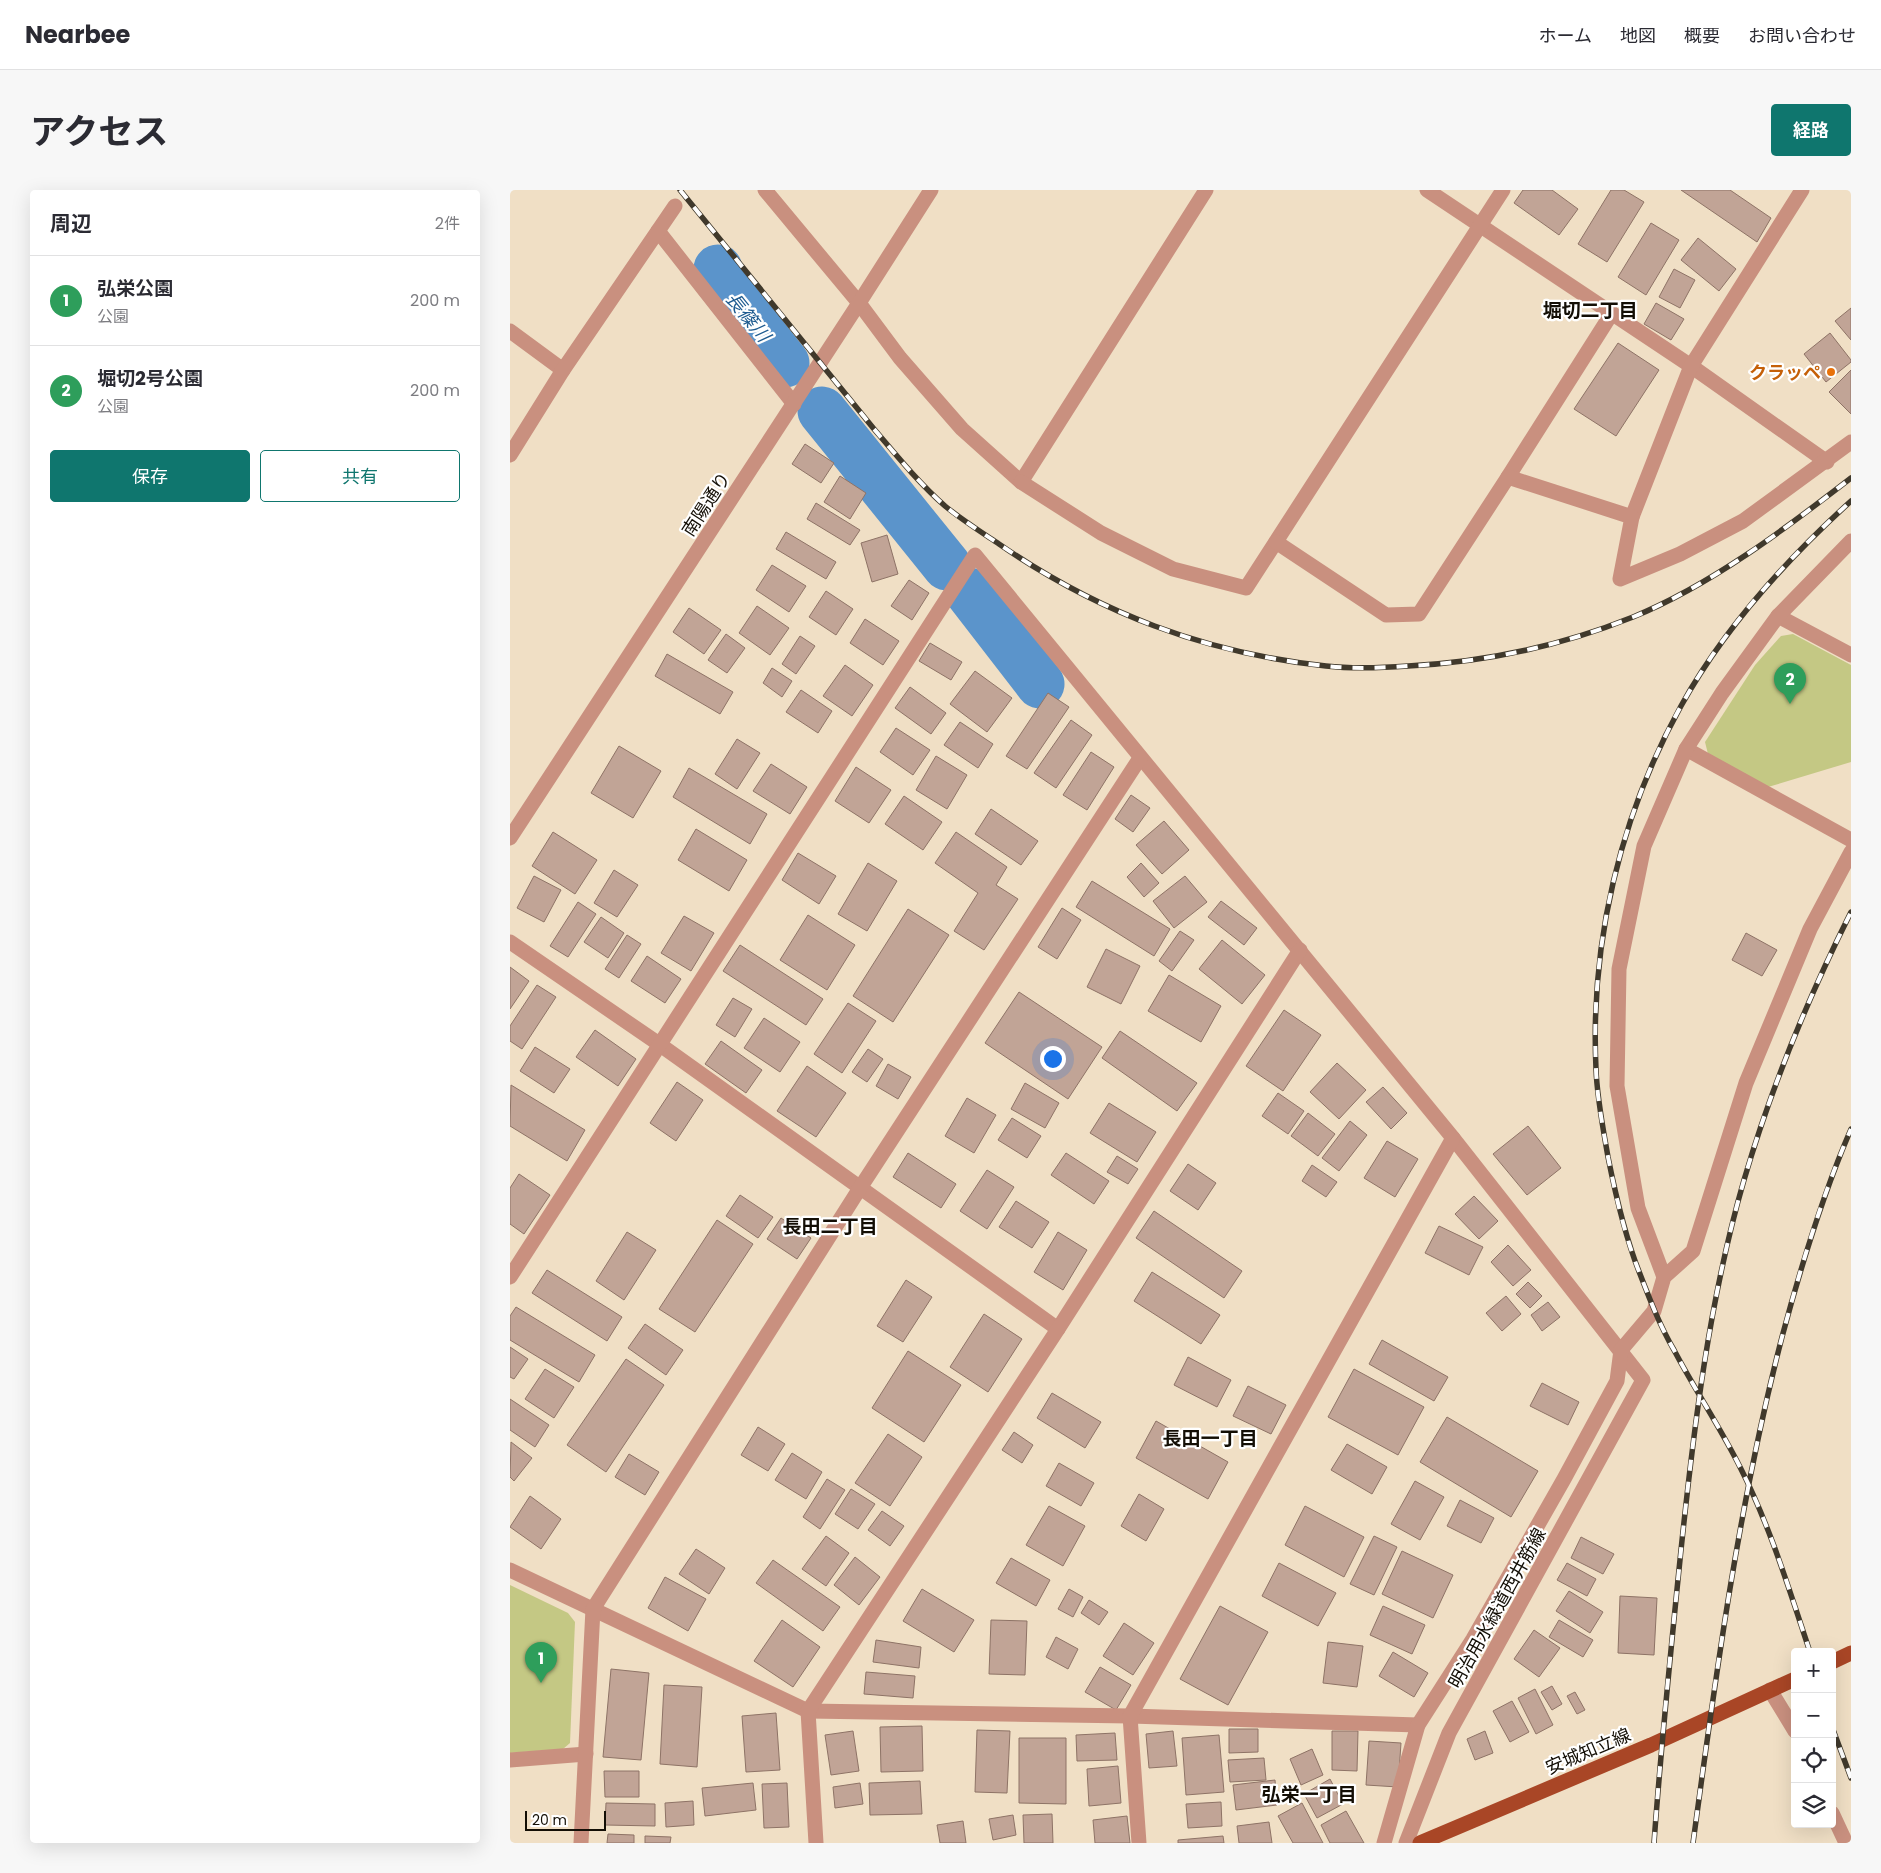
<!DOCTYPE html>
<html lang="ja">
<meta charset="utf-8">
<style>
body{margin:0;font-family:Poppins,"Noto Sans JP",sans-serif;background:#f7f7f7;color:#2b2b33}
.controls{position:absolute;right:15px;bottom:15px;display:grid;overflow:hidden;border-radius:5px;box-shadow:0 5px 20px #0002}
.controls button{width:45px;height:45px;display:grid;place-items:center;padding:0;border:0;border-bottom:1px solid #e1e1e2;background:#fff;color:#2b2b33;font:25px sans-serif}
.scale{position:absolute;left:15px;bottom:12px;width:81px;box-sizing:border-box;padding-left:5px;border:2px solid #130e05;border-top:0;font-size:14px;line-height:18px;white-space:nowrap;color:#130e05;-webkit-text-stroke:4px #fff;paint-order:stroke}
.you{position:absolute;left:542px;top:868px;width:18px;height:18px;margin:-12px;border:4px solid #fff;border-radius:50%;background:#1a73e8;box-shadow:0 0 0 8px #1a73e833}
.badge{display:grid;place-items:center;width:32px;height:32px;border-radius:50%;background:#0f766e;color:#fff;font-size:16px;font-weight:700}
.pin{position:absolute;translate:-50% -41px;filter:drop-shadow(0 1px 2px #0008)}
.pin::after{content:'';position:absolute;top:26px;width:18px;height:15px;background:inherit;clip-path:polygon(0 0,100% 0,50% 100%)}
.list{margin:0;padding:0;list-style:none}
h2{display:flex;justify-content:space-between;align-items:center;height:65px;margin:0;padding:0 20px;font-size:21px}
h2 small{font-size:16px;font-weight:400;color:#7c7c81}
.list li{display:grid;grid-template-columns:32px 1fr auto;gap:15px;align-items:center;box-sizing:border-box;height:90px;padding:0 20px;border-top:1px solid #e1e1e2}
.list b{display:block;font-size:19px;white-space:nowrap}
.list p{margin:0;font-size:16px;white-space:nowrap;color:#7c7c81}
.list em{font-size:16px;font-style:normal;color:#7c7c81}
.actions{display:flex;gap:10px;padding:15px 20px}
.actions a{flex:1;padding:11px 0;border:1px solid #0f766e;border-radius:5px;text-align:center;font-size:18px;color:#0f766e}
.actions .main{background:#0f766e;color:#fff}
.icon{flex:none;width:28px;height:28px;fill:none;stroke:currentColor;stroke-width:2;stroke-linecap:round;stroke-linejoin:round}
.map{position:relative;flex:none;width:1341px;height:1653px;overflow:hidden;border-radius:5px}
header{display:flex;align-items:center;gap:30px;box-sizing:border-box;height:70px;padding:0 25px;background:#fff;border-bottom:1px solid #e1e1e2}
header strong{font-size:24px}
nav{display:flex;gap:28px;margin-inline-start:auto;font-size:18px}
.intro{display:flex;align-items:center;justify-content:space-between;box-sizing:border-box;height:120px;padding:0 30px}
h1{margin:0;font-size:35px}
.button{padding:12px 22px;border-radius:5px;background:#0f766e;color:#fff;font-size:18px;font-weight:700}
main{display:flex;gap:30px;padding:0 30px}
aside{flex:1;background:#fff;border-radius:5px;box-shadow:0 5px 20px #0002}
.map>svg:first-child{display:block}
.green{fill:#c4c884}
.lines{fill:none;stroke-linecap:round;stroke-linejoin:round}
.river{stroke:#5b94cb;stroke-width:49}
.building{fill:#c1a496;stroke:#8e7366}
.minor{stroke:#c9907f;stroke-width:15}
.major{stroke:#a94626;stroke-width:15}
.rail-casing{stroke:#40392c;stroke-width:5.5}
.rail{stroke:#fff;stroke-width:4;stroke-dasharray:11;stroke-linecap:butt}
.food-dot{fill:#e8710a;stroke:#fff;stroke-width:2}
.labels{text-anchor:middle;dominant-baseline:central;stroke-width:4.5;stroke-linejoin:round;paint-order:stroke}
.food-label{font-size:18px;font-weight:bold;fill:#c56008;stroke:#fff;text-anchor:end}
.street-label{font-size:18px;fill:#130e05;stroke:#fff}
.neighbourhood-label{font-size:19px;font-weight:bold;fill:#130e05;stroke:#fff}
.water-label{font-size:19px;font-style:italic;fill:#1e5b90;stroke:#fff}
</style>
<header>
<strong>Nearbee</strong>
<nav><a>ホーム</a><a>地図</a><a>概要</a><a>お問い合わせ</a></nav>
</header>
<div class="intro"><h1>アクセス</h1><a class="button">経路</a></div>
<main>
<aside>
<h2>周辺<small>2件</small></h2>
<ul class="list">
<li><span class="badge" style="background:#2e9e5b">1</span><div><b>弘栄公園</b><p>公園</p></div><em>200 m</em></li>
<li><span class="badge" style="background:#2e9e5b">2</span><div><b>堀切2号公園</b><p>公園</p></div><em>200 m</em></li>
</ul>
<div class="actions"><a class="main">保存</a><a>共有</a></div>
</aside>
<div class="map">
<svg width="1341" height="1653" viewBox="0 0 1341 1653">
<rect width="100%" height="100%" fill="#f0dfc5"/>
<g class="green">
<path d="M1283 444 1341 475V572L1258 597 1198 564 1195 552 1245 475 1271 446Z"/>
<path d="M0 1395 58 1423 65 1432 60 1553 53 1559 0 1563Z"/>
</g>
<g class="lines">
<g class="river">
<path d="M208 79V89L275 173"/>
<path d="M312 221 437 376"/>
<path d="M459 402 530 494"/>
</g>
</g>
<g class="building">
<path d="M1013 0H1042L1068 19 1049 45 1004 13Z"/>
<path d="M1101 0H1114L1134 12 1097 72 1068 54Z"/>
<path d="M1171 0H1220L1261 28 1247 52Z"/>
<path d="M1141 33 1169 50 1136 105 1108 87Z"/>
<path d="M1188 48 1226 79 1209 101 1171 70Z"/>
<path d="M1164 79 1185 90 1170 118 1149 107Z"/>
<path d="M1146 113 1174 129 1161 150 1134 134Z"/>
<path d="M1341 118V150L1325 131Z"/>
<path d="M1320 143 1341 170V172L1316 192 1294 164Z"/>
<path d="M1108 153 1149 180 1106 246 1064 219Z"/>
<path d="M1341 180V224L1319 202Z"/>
<path d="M295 254 324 273 311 293 282 274Z"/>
<path d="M330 286 356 303 340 329 314 312Z"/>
<path d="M306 313 350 340 340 355 297 329Z"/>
<path d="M276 342 326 372 316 389 266 359Z"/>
<path d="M377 345 388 384 362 392 351 353Z"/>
<path d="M262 375 296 396 279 422 246 400Z"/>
<path d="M399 390 419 403 402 430 381 416Z"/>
<path d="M316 401 343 419 326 445 299 427Z"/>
<path d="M247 416 279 438 260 465 229 443Z"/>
<path d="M179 418 211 440 194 464 163 442Z"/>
<path d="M355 429 389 451 373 475 340 453Z"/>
<path d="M216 444 235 458 217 483 198 470Z"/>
<path d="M290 446 305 456 286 484 272 474Z"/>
<path d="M420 453 452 472 441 490 409 471Z"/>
<path d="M157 464 223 502 210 524 145 486Z"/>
<path d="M335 475 363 495 342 526 313 506Z"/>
<path d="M262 478 282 491 272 507 253 493Z"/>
<path d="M465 481 502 508 477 542 440 514Z"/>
<path d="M400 497 436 523 421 544 385 518Z"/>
<path d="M291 500 322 521 308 543 276 522Z"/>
<path d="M538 503 559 517 517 579 496 566Z"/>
<path d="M561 530 582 545 546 598 524 583Z"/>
<path d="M450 532 483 554 468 578 434 555Z"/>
<path d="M386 538 420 560 403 585 370 562Z"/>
<path d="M227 549 250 563 227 599 205 584Z"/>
<path d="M109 556 151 581 123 628 81 603Z"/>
<path d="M581 562 604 577 577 620 553 605Z"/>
<path d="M426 566 457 585 437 619 406 600Z"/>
<path d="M261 574 297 597 280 624 243 601Z"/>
<path d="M346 577 381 600 359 633 325 611Z"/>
<path d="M179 578 257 624 240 654 163 607Z"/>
<path d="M621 605 640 618 623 642 605 629Z"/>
<path d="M394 606 432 632 413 660 375 634Z"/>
<path d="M481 619 528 651 511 675 465 644Z"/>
<path d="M654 631 679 660 652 684 626 655Z"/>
<path d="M186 639 237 670 219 701 168 670Z"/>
<path d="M43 642 87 670 65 704 22 676Z"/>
<path d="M446 642 497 677 486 695 508 709 474 760 444 741 468 703 425 673Z"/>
<path d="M288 663 326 686 309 714 272 690Z"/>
<path d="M358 673 387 691 357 741 328 724Z"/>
<path d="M631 673 649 693 634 707 617 687Z"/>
<path d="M104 680 128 695 107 727 84 713Z"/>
<path d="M24 686 51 700 34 732 7 718Z"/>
<path d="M675 686 697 712 664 738 643 711Z"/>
<path d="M582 691 660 739 644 766 566 717Z"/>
<path d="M711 711 747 738 734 755 698 727Z"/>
<path d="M68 712 86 724 58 767 40 756Z"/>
<path d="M552 718 571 730 547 769 528 757Z"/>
<path d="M398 719 439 745 383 832 343 806Z"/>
<path d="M298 725 345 755 317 800 270 770Z"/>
<path d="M174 726 204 743 181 781 151 763Z"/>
<path d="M91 727 114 743 98 768 74 752Z"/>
<path d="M670 741 684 750 662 781 649 771Z"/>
<path d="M1236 743 1267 760 1252 786 1222 770Z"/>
<path d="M117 745 131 754 109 788 95 779Z"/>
<path d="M712 750 755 785 732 814 689 779Z"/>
<path d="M230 755 313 809 296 835 213 781Z"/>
<path d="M596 759 630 776 611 814 577 797Z"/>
<path d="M137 766 171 789 155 813 121 791Z"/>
<path d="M0 777 19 791 0 819Z"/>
<path d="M659 785 711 816 691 852 638 821Z"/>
<path d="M27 795 46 807 12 859 0 851V836Z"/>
<path d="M509 802 592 857 558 909 475 853Z"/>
<path d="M223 808 242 819 225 847 206 835Z"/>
<path d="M338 813 366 831 332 883 304 864Z"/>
<path d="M774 820 811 845 773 901 736 876Z"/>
<path d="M254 828 290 852 270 882 234 858Z"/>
<path d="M85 840 126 869 108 896 66 867Z"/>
<path d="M610 841 687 893 667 921 592 868Z"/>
<path d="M211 851 252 880 236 903 195 874Z"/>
<path d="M25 857 60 879 44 903 10 881Z"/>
<path d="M358 859 373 869 357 892 342 882Z"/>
<path d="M827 873 856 900 829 929 800 902Z"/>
<path d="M378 874 401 887 388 909 366 896Z"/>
<path d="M297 876 336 903 306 947 267 921Z"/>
<path d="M167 892 193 910 166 951 140 933Z"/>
<path d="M515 893 549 913 535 938 501 919Z"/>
<path d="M1 895 75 940 57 971 0 936Z"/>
<path d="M873 897 897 923 881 939 856 912Z"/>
<path d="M768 903 794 921 778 944 752 926Z"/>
<path d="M457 908 486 925 464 963 435 946Z"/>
<path d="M599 913 646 942 627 972 580 943Z"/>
<path d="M798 923 825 944 808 966 781 946Z"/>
<path d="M502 928 531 946 517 968 488 950Z"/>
<path d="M840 931 857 945 829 981 812 968Z"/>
<path d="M1018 936 1051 978 1017 1005 983 964Z"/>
<path d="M877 951 908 969 885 1007 854 988Z"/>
<path d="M398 963 446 994 431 1018 383 987Z"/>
<path d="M556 963 599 991 584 1014 541 985Z"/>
<path d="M607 966 628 979 618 994 597 982Z"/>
<path d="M678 974 706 993 688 1020 660 1001Z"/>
<path d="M802 975 827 992 816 1007 792 991Z"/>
<path d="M477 980 504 997 477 1039 450 1021Z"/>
<path d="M9 984 40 1005 14 1044 0 1034V998Z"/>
<path d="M230 1005 263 1027 248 1048 216 1026Z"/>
<path d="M964 1006 988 1031 969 1049 945 1024Z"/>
<path d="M506 1011 539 1032 522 1058 489 1037Z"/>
<path d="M644 1021 732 1081 714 1108 626 1048Z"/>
<path d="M271 1028 301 1048 287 1069 257 1049Z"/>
<path d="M207 1030 243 1054 185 1142 149 1119Z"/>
<path d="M929 1036 973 1057 959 1085 915 1063Z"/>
<path d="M117 1042 146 1060 114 1110 86 1091Z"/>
<path d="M548 1042 577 1060 553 1100 524 1082Z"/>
<path d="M998 1055 1021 1080 1003 1096 981 1072Z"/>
<path d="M37 1080 112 1127 97 1151 22 1103Z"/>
<path d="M642 1082 710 1125 691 1154 624 1111Z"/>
<path d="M396 1090 422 1107 393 1152 367 1136Z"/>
<path d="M1018 1092 1032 1106 1020 1118 1006 1104Z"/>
<path d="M996 1106 1011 1124 992 1141 976 1123Z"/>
<path d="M1038 1112 1050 1127 1032 1141 1021 1125Z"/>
<path d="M6 1117 85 1165 69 1192 0 1150V1126Z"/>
<path d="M474 1124 512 1149 478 1202 440 1177Z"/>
<path d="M135 1134 173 1160 156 1185 118 1158Z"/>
<path d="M872 1150 938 1187 924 1211 859 1174Z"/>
<path d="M0 1157 18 1169 4 1189 0 1187Z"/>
<path d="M398 1161 451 1195 414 1252 362 1218Z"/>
<path d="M678 1167 721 1190 707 1217 664 1195Z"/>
<path d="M116 1169 154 1195 96 1282 57 1255Z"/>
<path d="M35 1179 64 1197 44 1228 15 1209Z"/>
<path d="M844 1179 914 1217 888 1265 818 1227Z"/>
<path d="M1032 1193 1069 1212 1058 1235 1020 1216Z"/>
<path d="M738 1196 776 1215 761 1244 723 1226Z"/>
<path d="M542 1203 591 1232 575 1258 527 1228Z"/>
<path d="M0 1209 39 1235 25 1257 0 1240Z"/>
<path d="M937 1227 1028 1281 1001 1327 910 1272Z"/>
<path d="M646 1231 718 1272 698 1309 626 1268Z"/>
<path d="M248 1237 275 1254 258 1281 231 1265Z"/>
<path d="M504 1242 523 1255 512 1273 492 1260Z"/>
<path d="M378 1244 412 1267 380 1316 345 1293Z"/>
<path d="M1 1252 22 1268 4 1291 0 1287Z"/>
<path d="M837 1254 877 1277 862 1304 821 1280Z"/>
<path d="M282 1263 312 1282 296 1309 265 1290Z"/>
<path d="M119 1264 149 1282 135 1305 105 1287Z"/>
<path d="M549 1273 584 1293 571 1316 536 1296Z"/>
<path d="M317 1289 335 1300 310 1339 293 1327Z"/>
<path d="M905 1291 934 1307 910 1350 881 1334Z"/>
<path d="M341 1299 365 1314 348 1339 325 1324Z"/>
<path d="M629 1304 654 1319 636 1351 611 1336Z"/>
<path d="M20 1306 51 1329 31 1359 0 1337Z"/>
<path d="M950 1310 984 1328 971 1353 937 1336Z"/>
<path d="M539 1316 575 1336 553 1376 516 1355Z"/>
<path d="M795 1316 854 1347 834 1387 775 1355Z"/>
<path d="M372 1321 394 1336 380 1356 358 1340Z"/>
<path d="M316 1346 339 1363 316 1396 292 1379Z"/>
<path d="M864 1346 887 1357 864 1405 840 1394Z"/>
<path d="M1071 1347 1104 1364 1093 1384 1061 1368Z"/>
<path d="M186 1359 215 1378 199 1404 169 1384Z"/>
<path d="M892 1361 943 1385 923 1428 872 1404Z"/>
<path d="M345 1367 370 1387 349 1415 324 1395Z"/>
<path d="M501 1368 540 1390 526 1416 486 1393Z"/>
<path d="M263 1370 330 1417 313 1441 246 1393Z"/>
<path d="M769 1373 826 1403 808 1436 752 1406Z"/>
<path d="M1057 1373 1086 1389 1077 1406 1047 1390Z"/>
<path d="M155 1387 196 1409 178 1441 138 1418Z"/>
<path d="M412 1399 464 1430 444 1462 393 1431Z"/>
<path d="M559 1399 573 1407 563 1427 548 1419Z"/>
<path d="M1059 1401 1093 1422 1080 1443 1046 1421Z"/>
<path d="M1110 1406 1147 1408 1144 1465 1108 1463Z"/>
<path d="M579 1410 598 1422 589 1435 571 1423Z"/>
<path d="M710 1416 758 1442 718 1515 670 1489Z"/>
<path d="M873 1416 915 1435 902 1464 860 1445Z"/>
<path d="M272 1430 310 1457 283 1497 244 1471Z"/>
<path d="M481 1430 517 1431 515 1485 479 1484Z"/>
<path d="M1049 1430 1083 1450 1073 1467 1039 1447Z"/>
<path d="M614 1433 644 1453 623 1485 593 1466Z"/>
<path d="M1024 1440 1050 1458 1029 1487 1004 1469Z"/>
<path d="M546 1447 568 1459 558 1479 536 1467Z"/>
<path d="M366 1450 411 1457 409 1478 363 1472Z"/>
<path d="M818 1452 853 1456 847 1497 813 1493Z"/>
<path d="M883 1462 918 1483 904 1507 869 1486Z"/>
<path d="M590 1477 621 1495 606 1520 575 1502Z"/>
<path d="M101 1479 139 1483 131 1570 93 1567Z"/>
<path d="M356 1482 405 1486 403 1508 354 1504Z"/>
<path d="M154 1495 192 1497 187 1577 150 1574Z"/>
<path d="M1042 1496 1052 1514 1042 1520 1031 1502Z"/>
<path d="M1025 1499 1043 1535 1026 1544 1008 1508Z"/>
<path d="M1065 1502 1075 1520 1067 1524 1057 1506Z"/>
<path d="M1002 1511 1019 1542 1000 1552 983 1521Z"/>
<path d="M266 1523 270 1580 236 1582 232 1526Z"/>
<path d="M412 1536 413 1581 371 1582 370 1537Z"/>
<path d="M719 1539H748V1562L719 1563Z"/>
<path d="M467 1540 500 1541 497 1603 465 1602Z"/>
<path d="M343 1541 349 1581 321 1585 315 1545Z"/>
<path d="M663 1541 667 1576 639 1578 636 1544Z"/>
<path d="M822 1541H848L847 1581 822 1580Z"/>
<path d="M975 1541 983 1563 965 1570 957 1549Z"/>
<path d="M605 1543 607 1570 567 1571 566 1545Z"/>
<path d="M709 1545 714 1602 676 1605 672 1548Z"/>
<path d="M509 1548H556V1614L509 1613Z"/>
<path d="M859 1551 891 1553 888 1597 856 1595Z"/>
<path d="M802 1559 813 1585 791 1595 780 1569Z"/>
<path d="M754 1568 756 1590 720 1592 718 1570Z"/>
<path d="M608 1576 611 1613 579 1616 577 1579Z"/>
<path d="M94 1581H129V1607H95Z"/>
<path d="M820 1589 833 1614 807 1628 794 1604Z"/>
<path d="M765 1590 767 1615 726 1620 723 1595Z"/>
<path d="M410 1591 412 1624 360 1625 359 1593Z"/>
<path d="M243 1593 246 1620 195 1626 192 1598Z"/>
<path d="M277 1593 279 1637 254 1638 252 1594Z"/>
<path d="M350 1593 353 1614 325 1618 323 1597Z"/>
<path d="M183 1611 184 1635 156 1637 155 1613Z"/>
<path d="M711 1612 712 1636 678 1638 676 1614Z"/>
<path d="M96 1613 145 1614V1636L95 1635Z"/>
<path d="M792 1613 813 1653H783L768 1626Z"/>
<path d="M836 1621 854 1653H820L811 1635Z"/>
<path d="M542 1624 543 1653H514L513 1625Z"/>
<path d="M503 1625 506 1645 483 1650 479 1629Z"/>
<path d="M617 1626 620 1653H585L583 1630Z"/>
<path d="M453 1631 456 1653H430L427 1635Z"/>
<path d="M759 1632 762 1653H729L727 1636Z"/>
<path d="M98 1644 124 1645V1653H97Z"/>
<path d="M135 1646 161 1647 160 1653H135Z"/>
<path d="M713 1646 714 1653H668V1650Z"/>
</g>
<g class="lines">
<g class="minor">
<path d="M255 0 349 113 390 168 452 239 511 292 696 0"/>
<path d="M917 0 1181 176 1317 272"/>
<path d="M148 41 284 214"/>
<path d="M0 141 53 180"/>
<path d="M0 265 53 180 165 16"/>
<path d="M998 287 1102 123"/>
<path d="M511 292 591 343 663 379 736 398 993 0"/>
<path d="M1122 327 1181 176 1292 0"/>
<path d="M766 352 876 425 909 424 998 287 1122 327 1110 389 1170 364 1233 331 1341 252"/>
<path d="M1268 426 1341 465"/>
<path d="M1176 559 1341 650"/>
<path d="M0 648 349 113 421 0"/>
<path d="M0 752 149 854 548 1139"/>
<path d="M0 1087 465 365 943 948 1133 1190 939 1543 896 1653"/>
<path d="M1154 1087 1128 1018 1107 896 1109 779 1134 656 1176 559 1212 503 1268 426 1341 351"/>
<path d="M0 1380 298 1521 620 1526 908 1535"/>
<path d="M1260 1500 1285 1541"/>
<path d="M0 1570 76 1564"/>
<path d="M1322 1623 1336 1653"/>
<path d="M71 1653 83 1419 350 998 630 568"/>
<path d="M306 1653 298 1521 548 1139 790 760"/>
<path d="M629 1653 620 1526 943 948"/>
<path d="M874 1653 908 1535 963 1449 1054 1289 1107 1191 1111 1160 1144 1121 1154 1087 1183 1061 1236 893 1300 739 1341 662"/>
</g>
<g class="major">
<path d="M1322 1472 1341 1463"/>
<path d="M910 1653 1141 1555 1285 1489"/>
</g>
<defs>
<g id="rail">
<path d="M170 0 364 239C386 265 409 293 435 316 452 330 471 342 489 354 589 423 695 463 816 476 843 479 871 478 898 476 976 472 1051 456 1123 427 1201 395 1275 339 1341 288"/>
<path d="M1300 1462C1279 1399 1260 1336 1230 1277 1210 1237 1185 1200 1164 1160 1150 1136 1140 1110 1130 1084 1115 1047 1106 1007 1098 967 1093 938 1087 908 1086 879 1080 753 1110 626 1171 516 1214 438 1275 371 1341 311"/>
<path d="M1322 1537 1341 1588"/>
<path d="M1144 1653C1151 1555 1161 1458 1171 1360 1184 1236 1199 1111 1234 990 1261 898 1298 808 1341 722"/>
<path d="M1183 1653C1206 1483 1229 1313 1272 1147 1291 1076 1312 1006 1341 939"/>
</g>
</defs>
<use href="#rail" class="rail-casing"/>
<use href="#rail" class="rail"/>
</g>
<circle class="food-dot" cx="1321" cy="182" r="5"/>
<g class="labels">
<g class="food-label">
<text x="1311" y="182">クラッペ</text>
</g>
<g class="street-label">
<text transform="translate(196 314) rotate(-57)">南陽通り</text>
<text transform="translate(987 1418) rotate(-61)">明治用水緑道西井筋線</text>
<text transform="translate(1078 1561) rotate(-23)">安城知立線</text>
</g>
<g class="neighbourhood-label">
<text x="1080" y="120">堀切二丁目</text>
<text x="320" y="1036">長田二丁目</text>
<text x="700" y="1248">長田一丁目</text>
<text x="799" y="1604">弘栄一丁目</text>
</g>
<g class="water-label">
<text transform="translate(238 127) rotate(51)">長篠川</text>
</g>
</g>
</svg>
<div class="controls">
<button>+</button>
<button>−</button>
<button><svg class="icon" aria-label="locate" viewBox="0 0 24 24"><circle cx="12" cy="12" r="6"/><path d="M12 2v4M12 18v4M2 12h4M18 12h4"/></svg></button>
<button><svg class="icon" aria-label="layers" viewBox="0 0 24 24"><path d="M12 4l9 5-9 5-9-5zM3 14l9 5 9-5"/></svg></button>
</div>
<div class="scale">20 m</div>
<div class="you"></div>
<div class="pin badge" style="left:31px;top:1493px;background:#2e9e5b">1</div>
<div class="pin badge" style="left:1280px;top:514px;background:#2e9e5b">2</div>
</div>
</main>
